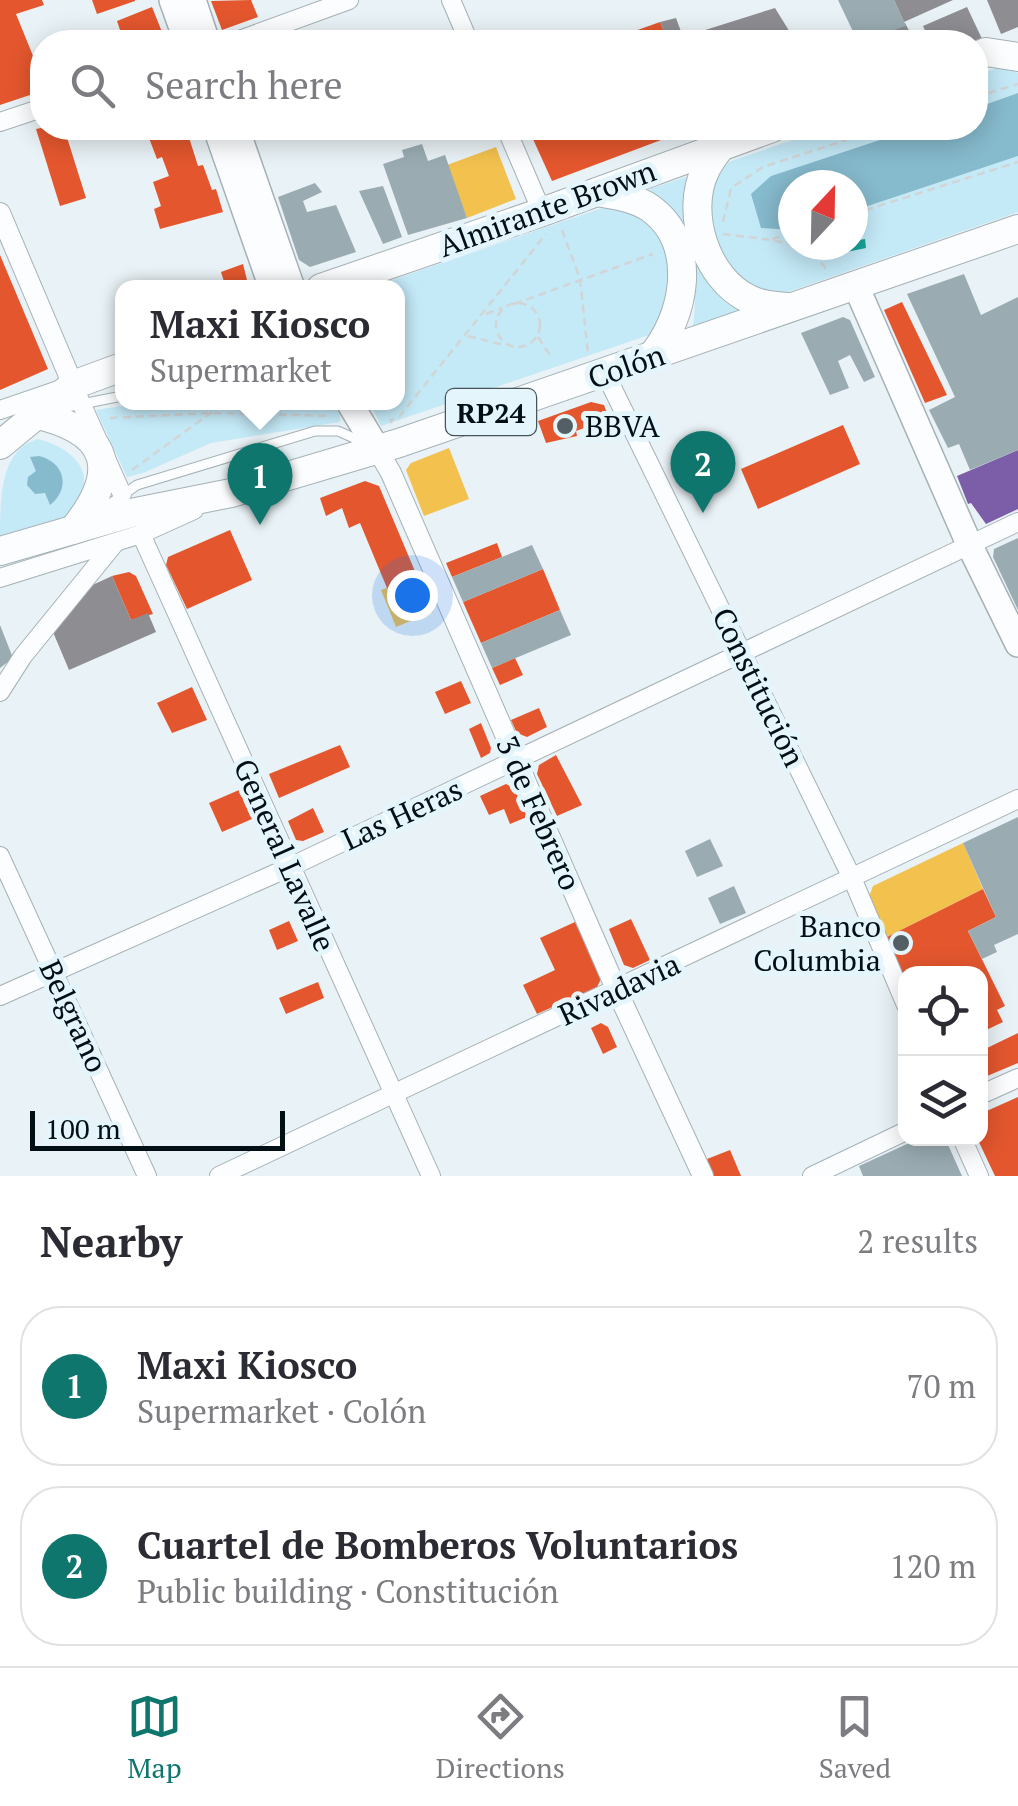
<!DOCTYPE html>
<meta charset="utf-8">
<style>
body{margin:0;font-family:"PT Serif",serif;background:#f7f7f7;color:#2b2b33}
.controls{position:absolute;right:30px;bottom:30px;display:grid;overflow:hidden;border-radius:20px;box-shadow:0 5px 25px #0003}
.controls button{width:90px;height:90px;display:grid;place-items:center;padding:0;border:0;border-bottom:2px solid #e1e1e2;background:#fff;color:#2b2b33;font:50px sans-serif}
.compass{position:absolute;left:778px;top:170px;width:90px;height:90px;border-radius:50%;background:#fff;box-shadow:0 5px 25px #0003;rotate:22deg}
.scale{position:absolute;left:30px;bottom:25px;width:255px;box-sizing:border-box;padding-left:10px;border:5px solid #021015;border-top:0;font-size:28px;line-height:35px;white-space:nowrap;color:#021015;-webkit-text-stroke:8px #e4f5fb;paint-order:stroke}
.you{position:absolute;left:412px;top:595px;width:35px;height:35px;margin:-25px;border:8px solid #fff;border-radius:50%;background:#1a73e8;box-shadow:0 0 0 15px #1a73e833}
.badge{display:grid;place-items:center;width:65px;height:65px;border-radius:50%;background:#0f766e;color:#fff;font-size:32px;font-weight:700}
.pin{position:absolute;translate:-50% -82px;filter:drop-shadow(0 2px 5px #0008)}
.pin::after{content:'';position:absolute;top:52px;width:35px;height:30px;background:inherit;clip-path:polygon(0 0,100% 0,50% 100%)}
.popup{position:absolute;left:115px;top:280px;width:290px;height:130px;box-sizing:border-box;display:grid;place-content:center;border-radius:20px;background:#fff;filter:drop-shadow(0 2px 8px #0005);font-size:32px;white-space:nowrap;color:#7c7c81}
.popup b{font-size:38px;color:#2b2b33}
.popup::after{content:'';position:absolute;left:50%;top:100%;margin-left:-20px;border:20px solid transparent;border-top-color:#fff}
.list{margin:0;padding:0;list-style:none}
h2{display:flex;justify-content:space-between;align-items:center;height:130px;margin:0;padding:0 40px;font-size:42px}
h2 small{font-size:32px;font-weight:400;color:#7c7c81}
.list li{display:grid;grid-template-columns:65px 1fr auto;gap:30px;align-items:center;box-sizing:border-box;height:160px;margin:0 20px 20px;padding:0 20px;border:2px solid #e1e1e2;border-radius:40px}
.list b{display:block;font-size:38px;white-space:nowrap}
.list p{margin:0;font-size:32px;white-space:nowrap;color:#7c7c81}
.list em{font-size:32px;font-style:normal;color:#7c7c81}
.icon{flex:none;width:55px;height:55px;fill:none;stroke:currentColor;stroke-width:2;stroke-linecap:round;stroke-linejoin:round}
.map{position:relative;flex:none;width:1018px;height:1176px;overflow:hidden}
.search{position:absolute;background:#fff;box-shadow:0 5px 25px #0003;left:30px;right:30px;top:30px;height:110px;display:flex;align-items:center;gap:25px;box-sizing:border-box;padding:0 35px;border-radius:40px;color:#7c7c81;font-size:38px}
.sheet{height:490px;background:#fff}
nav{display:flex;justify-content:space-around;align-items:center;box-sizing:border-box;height:140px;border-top:2px solid #e1e1e2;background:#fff;font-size:28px;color:#7c7c81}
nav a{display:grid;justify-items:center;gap:5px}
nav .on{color:#0f766e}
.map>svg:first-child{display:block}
.green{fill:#c4e9f7}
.water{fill:#86bacd}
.homes{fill:#f2c14e}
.shops{fill:#e4572e}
.offices{fill:#7b5ea7}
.public{fill:#17a398}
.industry{fill:#8d8d92}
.building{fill:#9aacb2}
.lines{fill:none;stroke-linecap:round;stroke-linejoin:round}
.service-casing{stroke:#a5b1b6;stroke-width:11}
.minor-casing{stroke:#a5b1b6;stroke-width:20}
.tertiary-casing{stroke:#a5b1b6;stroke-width:22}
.secondary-casing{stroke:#a5b1b6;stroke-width:28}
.primary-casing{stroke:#a5b1b6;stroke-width:30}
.path{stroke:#d2d5d6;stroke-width:2.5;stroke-dasharray:8 5;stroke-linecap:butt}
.service{stroke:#fcfdfe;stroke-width:9}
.minor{stroke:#fcfdfe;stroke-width:18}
.tertiary{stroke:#fcfdfe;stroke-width:20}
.secondary{stroke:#fcfdfe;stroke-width:25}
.primary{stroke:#fcfdfe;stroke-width:28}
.poi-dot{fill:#535f64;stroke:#e4f5fb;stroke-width:4}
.labels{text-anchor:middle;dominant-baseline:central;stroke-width:10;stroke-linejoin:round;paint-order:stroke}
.shield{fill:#e4f5fb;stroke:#46555a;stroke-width:2.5}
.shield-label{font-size:28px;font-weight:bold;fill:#021015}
.street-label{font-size:30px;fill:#021015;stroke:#e4f5fb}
.poi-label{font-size:30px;fill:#021015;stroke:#e4f5fb;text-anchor:start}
</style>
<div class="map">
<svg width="1018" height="1176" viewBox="0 0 1018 1176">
<rect width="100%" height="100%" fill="#e9f2f6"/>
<g class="green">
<path d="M1002 67 1018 73V93L976 108V74Z"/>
<path d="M826 128H916L771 176 789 231 793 230V245H853V211L1018 156V212L788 292C778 292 765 293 756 290 711 271 691 195 729 162Z"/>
<path d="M686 177C680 230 702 274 738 311L693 326C701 281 680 223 650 189Z"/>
<path d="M608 206C643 208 672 243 673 277 673 286 666 299 663 308 660 319 658 327 649 335L381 426 370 403 398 402V288L372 287Z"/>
<path d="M147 402 332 403 340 414V422L211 443 143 473 127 477 96 410Z"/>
<path d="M38 439C70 447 99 471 76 505 72 511 67 520 61 523 44 532 19 535 0 540 0 499 0 449 38 439Z"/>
</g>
<g class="water">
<path d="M1018 93V156L853 211V185H793V230L761 228 751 194 771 176 916 128H976V108Z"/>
<path d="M39 456C65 462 71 489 50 505L45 493 35 494 27 485 28 477 36 471 30 457Z"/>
</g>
<g class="homes">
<path d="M496 147 516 199 467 218 447 165Z"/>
<path d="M449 448 469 499 424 516 406 470 411 463Z"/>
<path d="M417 576 433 612 396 627 381 590Z"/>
<path d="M963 843 983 889 887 937 869 897 873 886Z"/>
</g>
<g class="shops">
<path d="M0 0H42L44 5 16 14 42 78V91L0 105Z"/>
<path d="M92 0H135V1L97 14Z"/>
<path d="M251 0 258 17 222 30 211 1Z"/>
<path d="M152 7 166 42H136L132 30 121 33 117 21Z"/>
<path d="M660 22 668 42H604Z"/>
<path d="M41 128H64L86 198 60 206 36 129Z"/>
<path d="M181 128H186L198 166 203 165 212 190 216 189 223 212 160 229 154 209 161 206 153 182 169 176 162 157 157 159 149 138Z"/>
<path d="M528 128H693L552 181Z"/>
<path d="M0 255 48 369 0 390Z"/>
<path d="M243 264 249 288H226L221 272Z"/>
<path d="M902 302 947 395 925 403 884 310Z"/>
<path d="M591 402 604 405 609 419 576 431 577 436 546 443 538 421Z"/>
<path d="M843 425 860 464 758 509 741 469Z"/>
<path d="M365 481 379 486 417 576 387 588 360 523 349 528 342 508 326 516 320 498Z"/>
<path d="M230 530 252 580 187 609 166 565 168 557Z"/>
<path d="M497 543 502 557 452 577 446 563Z"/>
<path d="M543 569 560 610 481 643 463 602Z"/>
<path d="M129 572 136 576 153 614 131 620 112 576Z"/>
<path d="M515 658 523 675 500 685 492 668Z"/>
<path d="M461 681 471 703 445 714 435 692Z"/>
<path d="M192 687 207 720 172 733 157 703Z"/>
<path d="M539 708 547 727 527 737 517 733 511 720Z"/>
<path d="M481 723 491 748 490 753 481 758 469 729Z"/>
<path d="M340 745 350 767 279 798 269 774Z"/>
<path d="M556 755 582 805 557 816 537 774 539 765Z"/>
<path d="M506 784 514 788 527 817 510 824 504 809 489 815 480 796Z"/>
<path d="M239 790 252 819 222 832 209 803Z"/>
<path d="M313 808 324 832 303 841 296 840 288 821Z"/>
<path d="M983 889 996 917 968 931 1005 1006 997 1010 1003 1022 980 1033V974H903L887 937Z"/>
<path d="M631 919 650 960 633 968 624 965 609 929Z"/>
<path d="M289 921 298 941 277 950 269 930Z"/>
<path d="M575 922 601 979 597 987 537 1014 523 985 555 970 540 938Z"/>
<path d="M318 982 324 998 286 1014 279 998Z"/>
<path d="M601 1023 608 1027 617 1047 603 1054 591 1028Z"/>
<path d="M1018 1033V1063L980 1079V1039L985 1049Z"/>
<path d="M1018 1097V1176H995L977 1138H980V1114Z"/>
<path d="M730 1150 741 1176H714L707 1159Z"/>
</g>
<path class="offices" d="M1018 450V509L986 524 971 503 968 504 957 476Z"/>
<path class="public" d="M865 239 866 248 827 256 825 246 853 245V241Z"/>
<g class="industry">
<path d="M894 0H953L904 22Z"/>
<path d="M987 0H1018V27L1001 34Z"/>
<path d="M967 7 983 41 930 42 923 26Z"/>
<path d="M775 8 796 42H668L660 22 676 18 683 37Z"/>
<path d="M905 23 915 42H875L873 39Z"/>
<path d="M112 576 131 620 148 613 156 632 69 670 53 632 86 588Z"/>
</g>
<g class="building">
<path d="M838 0H894L906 26 858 42Z"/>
<path d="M422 144 428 161 445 155 467 218 408 235 383 164 404 157 402 150Z"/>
<path d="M315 183 322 192 303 201 307 212 336 205 356 252 310 267 299 260 278 197Z"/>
<path d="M383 186 402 237 383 244 359 191Z"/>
<path d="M964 274 981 315 1018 297V450L970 470 959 444 948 448 929 410 955 397 907 294Z"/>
<path d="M843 317 850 320 875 377 864 382 850 355 838 361 849 388 830 395 801 333Z"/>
<path d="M1018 538V610L993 557 994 549Z"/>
<path d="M532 545 543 569 463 602 452 577Z"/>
<path d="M560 610 571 635 492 668 481 643Z"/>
<path d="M0 625 13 658 0 668Z"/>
<path d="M1018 817V934L994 945 997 952 982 959 968 931 996 917 963 843Z"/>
<path d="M710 839 723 866 697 877 685 851Z"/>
<path d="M734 886 746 913 720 924 708 898Z"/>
<path d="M920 1138H945L962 1176H863L859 1166Z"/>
</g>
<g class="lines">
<defs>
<g id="service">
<path d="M57 409 122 396"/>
<path d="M100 511 137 485 315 431H338L365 443"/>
</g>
<g id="minor">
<path d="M451 0 469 42"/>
<path d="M234 42 349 0"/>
<path d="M0 122 42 108"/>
<path d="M506 128 542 212"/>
<path d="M605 373 852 878 906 1005"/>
<path d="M0 410 73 385 122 494"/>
<path d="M141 534 431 1176"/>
<path d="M0 578 141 534 194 510"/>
<path d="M0 692 23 656 115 543"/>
<path d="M0 856 147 1176"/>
<path d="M0 996 290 867 1018 522"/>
<path d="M980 1095 1018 1078"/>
<path d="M962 1138 979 1176"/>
<path d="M219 1176 1018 799"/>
<path d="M812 1176 906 1131"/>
</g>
<g id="tertiary">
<path d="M0 213 73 385"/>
<path d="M377 449 391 473 617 991 703 1176"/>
</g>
<g id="secondary">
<path d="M172 0 187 42"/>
<path d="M193 0 207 42"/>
<path d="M216 128 272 288"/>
<path d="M236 128 292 288"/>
<path d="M856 286 969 544 1018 644"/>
<path d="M349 402 377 449"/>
</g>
<g id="primary">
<path d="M976 56 986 52 1018 57"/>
<path d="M722 145C716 153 709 162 705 171 685 213 706 279 749 299 761 305 774 306 787 307"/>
<path d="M597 192C614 195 634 197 650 208 700 244 685 319 650 358"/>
<path d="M321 288 542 212 772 128"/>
<path d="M34 414C111 431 121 471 73 530"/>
<path d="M0 445 73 385 122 367"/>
<path d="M0 551 131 513 231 493 399 443 1018 229"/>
</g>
</defs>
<use href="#service" class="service-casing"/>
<use href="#minor" class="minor-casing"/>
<use href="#tertiary" class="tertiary-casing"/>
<use href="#secondary" class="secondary-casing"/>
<use href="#primary" class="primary-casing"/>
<g class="path">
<path d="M976 97 1018 84"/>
<path d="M853 214 1018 162"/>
<path d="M723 222 731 188 763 167 883 128"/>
<path d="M562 230 580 279 588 354"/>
<path d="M723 234C756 239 806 238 826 269"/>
<path d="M772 239 793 233"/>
<circle cx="518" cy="325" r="22"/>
<path d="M514 304 653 254"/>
<path d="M486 314 502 308"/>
<path d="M468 336 504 345"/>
<path d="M538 337 551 357"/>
<path d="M110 418 213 413 331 416"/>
<path d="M392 423 390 420 399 417 546 234"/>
<path d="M132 470 226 402"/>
</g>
<use href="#service" class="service"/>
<use href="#minor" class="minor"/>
<use href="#tertiary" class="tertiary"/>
<use href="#secondary" class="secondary"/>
<use href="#primary" class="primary"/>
</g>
<g class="poi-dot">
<circle cx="565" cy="426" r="10"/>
<circle cx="901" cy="943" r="10"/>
</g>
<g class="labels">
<rect class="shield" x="446" y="389" width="90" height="46" rx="8"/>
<g class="shield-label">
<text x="491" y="412">RP24</text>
</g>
<g class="street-label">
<text transform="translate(547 208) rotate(-20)">Almirante Brown</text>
<text transform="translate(626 366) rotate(-19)">Colón</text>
<text transform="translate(759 687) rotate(64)">Constitución</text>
<text transform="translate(539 813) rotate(66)">3 de Febrero</text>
<text transform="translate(402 814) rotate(-25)">Las Heras</text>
<text transform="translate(285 855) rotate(66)">General Lavalle</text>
<text transform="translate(619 989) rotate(-25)">Rivadavia</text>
<text transform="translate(74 1016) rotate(65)">Belgrano</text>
</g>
<g class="poi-label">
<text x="585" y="426">BBVA</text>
<text x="881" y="926" text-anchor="end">Banco<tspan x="881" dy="34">Columbia</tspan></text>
</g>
</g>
</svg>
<div class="controls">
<button><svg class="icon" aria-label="locate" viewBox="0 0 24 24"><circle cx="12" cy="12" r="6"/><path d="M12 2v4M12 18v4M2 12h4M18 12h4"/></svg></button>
<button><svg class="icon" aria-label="layers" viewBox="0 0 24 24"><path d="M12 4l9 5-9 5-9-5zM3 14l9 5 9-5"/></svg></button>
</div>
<svg class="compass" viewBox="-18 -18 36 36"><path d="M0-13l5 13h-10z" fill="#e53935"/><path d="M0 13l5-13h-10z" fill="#7c7c81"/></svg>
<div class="scale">100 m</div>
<div class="you"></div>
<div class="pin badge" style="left:260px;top:525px">1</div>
<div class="popup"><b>Maxi Kiosco</b>Supermarket</div>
<div class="pin badge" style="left:703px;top:513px">2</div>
<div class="search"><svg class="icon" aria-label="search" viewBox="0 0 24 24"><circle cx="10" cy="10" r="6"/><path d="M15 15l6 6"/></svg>Search here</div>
</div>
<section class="sheet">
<h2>Nearby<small>2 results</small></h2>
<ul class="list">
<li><span class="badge">1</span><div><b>Maxi Kiosco</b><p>Supermarket · Colón</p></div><em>70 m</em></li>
<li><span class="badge">2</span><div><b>Cuartel de Bomberos Voluntarios</b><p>Public building · Constitución</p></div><em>120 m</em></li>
</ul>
</section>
<nav>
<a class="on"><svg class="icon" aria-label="map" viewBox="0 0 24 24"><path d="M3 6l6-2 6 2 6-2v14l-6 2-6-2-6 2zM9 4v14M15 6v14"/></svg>Map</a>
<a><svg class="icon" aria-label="directions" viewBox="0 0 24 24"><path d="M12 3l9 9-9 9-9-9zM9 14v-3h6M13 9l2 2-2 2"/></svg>Directions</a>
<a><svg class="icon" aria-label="saved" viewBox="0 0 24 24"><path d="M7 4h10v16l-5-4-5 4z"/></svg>Saved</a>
</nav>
